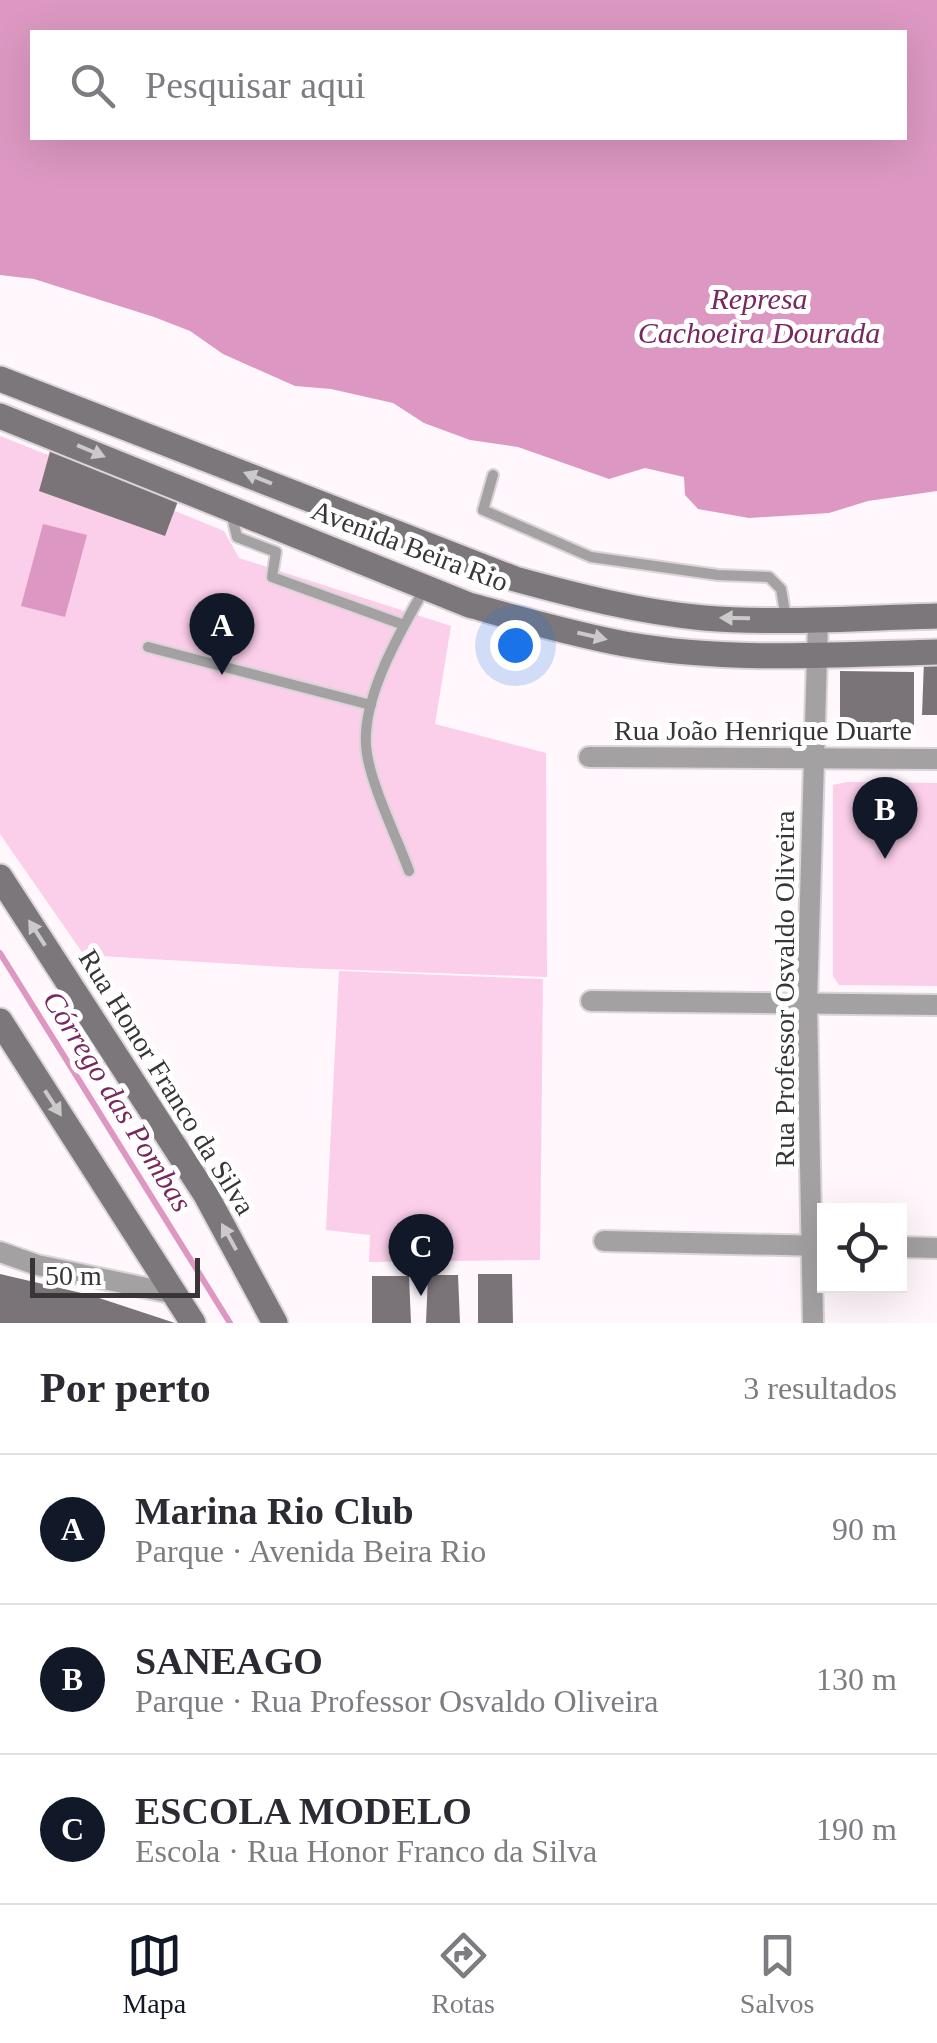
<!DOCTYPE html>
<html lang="pt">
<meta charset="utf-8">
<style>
body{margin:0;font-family:Georgia,serif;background:#f7f7f7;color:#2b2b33}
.controls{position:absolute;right:30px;bottom:30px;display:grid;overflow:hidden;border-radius:0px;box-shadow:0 10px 40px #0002}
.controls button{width:90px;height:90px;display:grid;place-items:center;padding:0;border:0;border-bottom:2px solid #e1e1e2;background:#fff;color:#2b2b33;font:50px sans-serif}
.scale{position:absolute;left:30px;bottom:25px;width:170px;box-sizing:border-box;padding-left:10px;border:5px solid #383537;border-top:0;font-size:28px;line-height:35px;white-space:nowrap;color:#383537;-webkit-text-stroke:8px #fff;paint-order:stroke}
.you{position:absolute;left:515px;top:645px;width:35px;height:35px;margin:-25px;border:8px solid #fff;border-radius:50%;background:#1a73e8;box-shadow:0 0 0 15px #1a73e833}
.badge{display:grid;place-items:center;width:65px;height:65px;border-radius:50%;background:#111827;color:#fff;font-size:32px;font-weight:700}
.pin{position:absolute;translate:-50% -82px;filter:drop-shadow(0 2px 5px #0008)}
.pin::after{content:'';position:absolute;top:52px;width:35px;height:30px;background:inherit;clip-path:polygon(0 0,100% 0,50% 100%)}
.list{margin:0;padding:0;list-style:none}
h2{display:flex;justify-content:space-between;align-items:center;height:130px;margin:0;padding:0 40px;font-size:42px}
h2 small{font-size:32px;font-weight:400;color:#7c7c81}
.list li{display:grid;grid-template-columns:65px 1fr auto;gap:30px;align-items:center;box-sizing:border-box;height:150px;padding:0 40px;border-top:2px solid #e1e1e2}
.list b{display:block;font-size:38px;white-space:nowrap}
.list p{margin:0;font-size:32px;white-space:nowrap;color:#7c7c81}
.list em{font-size:32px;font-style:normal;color:#7c7c81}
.icon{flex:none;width:55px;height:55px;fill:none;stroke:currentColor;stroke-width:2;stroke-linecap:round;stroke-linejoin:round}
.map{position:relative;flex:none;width:937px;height:1323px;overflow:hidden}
.search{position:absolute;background:#fff;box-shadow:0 10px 40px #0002;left:30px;right:30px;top:30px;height:110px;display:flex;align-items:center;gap:25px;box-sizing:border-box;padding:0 35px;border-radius:0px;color:#7c7c81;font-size:38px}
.sheet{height:580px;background:#fff}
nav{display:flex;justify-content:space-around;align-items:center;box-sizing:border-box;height:140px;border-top:2px solid #e1e1e2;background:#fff;font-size:28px;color:#7c7c81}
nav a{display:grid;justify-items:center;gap:5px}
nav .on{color:#111827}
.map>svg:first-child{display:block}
.green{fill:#fbcee9}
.water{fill:#dc98c2;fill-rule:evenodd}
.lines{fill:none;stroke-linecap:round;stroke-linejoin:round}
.stream{stroke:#dc98c2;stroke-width:6}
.building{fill:#7a7478}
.lane-casing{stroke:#dbd4d9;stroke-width:14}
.street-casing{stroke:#dbd4d9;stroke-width:24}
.secondary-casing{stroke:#dbd4d9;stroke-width:29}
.lane{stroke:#a4a1a3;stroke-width:10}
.street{stroke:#a4a1a3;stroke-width:20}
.secondary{stroke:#7c777a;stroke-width:25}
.oneway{fill:#cbc9ca}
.labels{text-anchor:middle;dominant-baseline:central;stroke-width:10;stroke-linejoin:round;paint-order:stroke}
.street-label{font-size:28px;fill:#383537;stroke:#fff}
.water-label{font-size:30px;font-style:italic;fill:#78285f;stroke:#fff}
</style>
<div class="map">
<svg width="937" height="1323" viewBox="0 0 937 1323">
<rect width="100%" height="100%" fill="#fff7fc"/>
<g class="green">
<path d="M0 436 48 455 51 448 178 501 175 511 224 531 239 558 451 626 435 724 546 753 547 977 301 968 84 955 0 834Z"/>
<path d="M847 782 937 783V986L839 985 833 976V785Z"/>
<path d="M339 971 543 979 540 1260 369 1262 370 1235 326 1230Z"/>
</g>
<g class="water">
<path d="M0 0H937V491L868 501 829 513 749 518 698 509 685 495 684 477 645 468 609 479 518 447 470 440 424 423 393 403 331 389 295 386 223 354 190 331 154 317 34 279 0 275ZM32 32H904V138H32Z"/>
<path d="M43 524 87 535 65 617 21 606Z"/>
</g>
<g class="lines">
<path class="stream" d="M0 953 230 1323"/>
</g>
<g class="building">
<path d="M51 448 178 501 165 536 39 491Z"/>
<path d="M924 660H937V715H922Z"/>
<path d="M840 671 914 672V726L840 725Z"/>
<path d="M0 1274 90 1295 175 1323H0Z"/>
<path d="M478 1274H512L513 1323H478Z"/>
<path d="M428 1275H458L460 1323H426Z"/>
<path d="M372 1276H409L411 1323H372Z"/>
</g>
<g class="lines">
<defs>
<g id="lane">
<path d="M493 475 483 510 591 557 718 575 769 577 781 589 786 618"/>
<path d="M231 512 237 537 276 552 272 577 404 625"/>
<path d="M148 647 371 705"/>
<path d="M409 871C397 838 372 787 367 754 358 703 400 632 425 588"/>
</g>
<g id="street">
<path d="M589 757 937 759"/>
<path d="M591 1001 937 1005"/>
<path d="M604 1241 824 1246"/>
<path d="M900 1247 937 1248"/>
<path d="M0 1252 37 1265 175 1294"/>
<path d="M813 1323 807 1004 818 620"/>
</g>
<g id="secondary">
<path d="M0 379 515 579C577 596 640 612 704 618 781 624 860 618 937 616"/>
<path d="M0 416 469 605C520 619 572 634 625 644 726 662 834 655 937 652"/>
<path d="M0 877 206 1195 275 1323"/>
<path d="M0 1021 193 1323"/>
</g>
</defs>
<use href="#lane" class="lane-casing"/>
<use href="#street" class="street-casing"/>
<use href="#secondary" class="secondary-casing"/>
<use href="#lane" class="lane"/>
<use href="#street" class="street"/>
<use href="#secondary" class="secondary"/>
</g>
<defs><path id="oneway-solid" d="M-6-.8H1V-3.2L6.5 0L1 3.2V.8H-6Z" transform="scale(2.5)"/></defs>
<g class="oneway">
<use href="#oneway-solid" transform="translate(91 451) rotate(23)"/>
<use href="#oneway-solid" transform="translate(258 478) rotate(-158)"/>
<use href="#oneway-solid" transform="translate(735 618) rotate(-179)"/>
<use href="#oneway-solid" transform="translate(592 636) rotate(13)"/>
<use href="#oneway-solid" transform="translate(37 933) rotate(-123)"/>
<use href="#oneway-solid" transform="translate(53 1103) rotate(57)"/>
<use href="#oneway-solid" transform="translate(229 1237) rotate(-119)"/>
</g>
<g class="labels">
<g class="street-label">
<text transform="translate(410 546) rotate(21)">Avenida Beira Rio</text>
<text x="763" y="730">Rua João Henrique Duarte</text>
<text transform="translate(784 989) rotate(-90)">Rua Professor Osvaldo Oliveira</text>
<text transform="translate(167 1082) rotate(58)">Rua Honor Franco da Silva</text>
</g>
<g class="water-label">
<text x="759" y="298">Represa<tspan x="759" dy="34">Cachoeira Dourada</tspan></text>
<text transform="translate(118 1101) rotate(58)">Córrego das Pombas</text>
</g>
</g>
</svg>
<div class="controls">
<button><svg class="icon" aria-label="locate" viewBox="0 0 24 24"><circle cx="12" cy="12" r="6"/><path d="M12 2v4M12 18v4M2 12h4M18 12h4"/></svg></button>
</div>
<div class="scale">50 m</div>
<div class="you"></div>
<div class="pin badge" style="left:222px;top:675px">A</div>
<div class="pin badge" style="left:885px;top:859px">B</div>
<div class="pin badge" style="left:421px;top:1296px">C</div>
<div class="search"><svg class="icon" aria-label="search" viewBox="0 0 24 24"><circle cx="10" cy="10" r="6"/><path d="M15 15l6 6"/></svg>Pesquisar aqui</div>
</div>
<section class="sheet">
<h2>Por perto<small>3 resultados</small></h2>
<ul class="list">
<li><span class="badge">A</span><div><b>Marina Rio Club</b><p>Parque · Avenida Beira Rio</p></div><em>90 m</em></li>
<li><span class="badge">B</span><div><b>SANEAGO</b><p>Parque · Rua Professor Osvaldo Oliveira</p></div><em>130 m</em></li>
<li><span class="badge">C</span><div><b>ESCOLA MODELO</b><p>Escola · Rua Honor Franco da Silva</p></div><em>190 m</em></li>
</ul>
</section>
<nav>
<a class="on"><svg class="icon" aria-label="map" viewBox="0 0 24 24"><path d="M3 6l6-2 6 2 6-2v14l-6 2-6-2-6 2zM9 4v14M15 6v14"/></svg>Mapa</a>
<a><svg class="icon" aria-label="directions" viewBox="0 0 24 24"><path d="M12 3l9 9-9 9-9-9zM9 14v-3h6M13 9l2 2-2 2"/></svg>Rotas</a>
<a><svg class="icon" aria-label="saved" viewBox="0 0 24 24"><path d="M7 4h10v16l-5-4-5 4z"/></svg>Salvos</a>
</nav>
